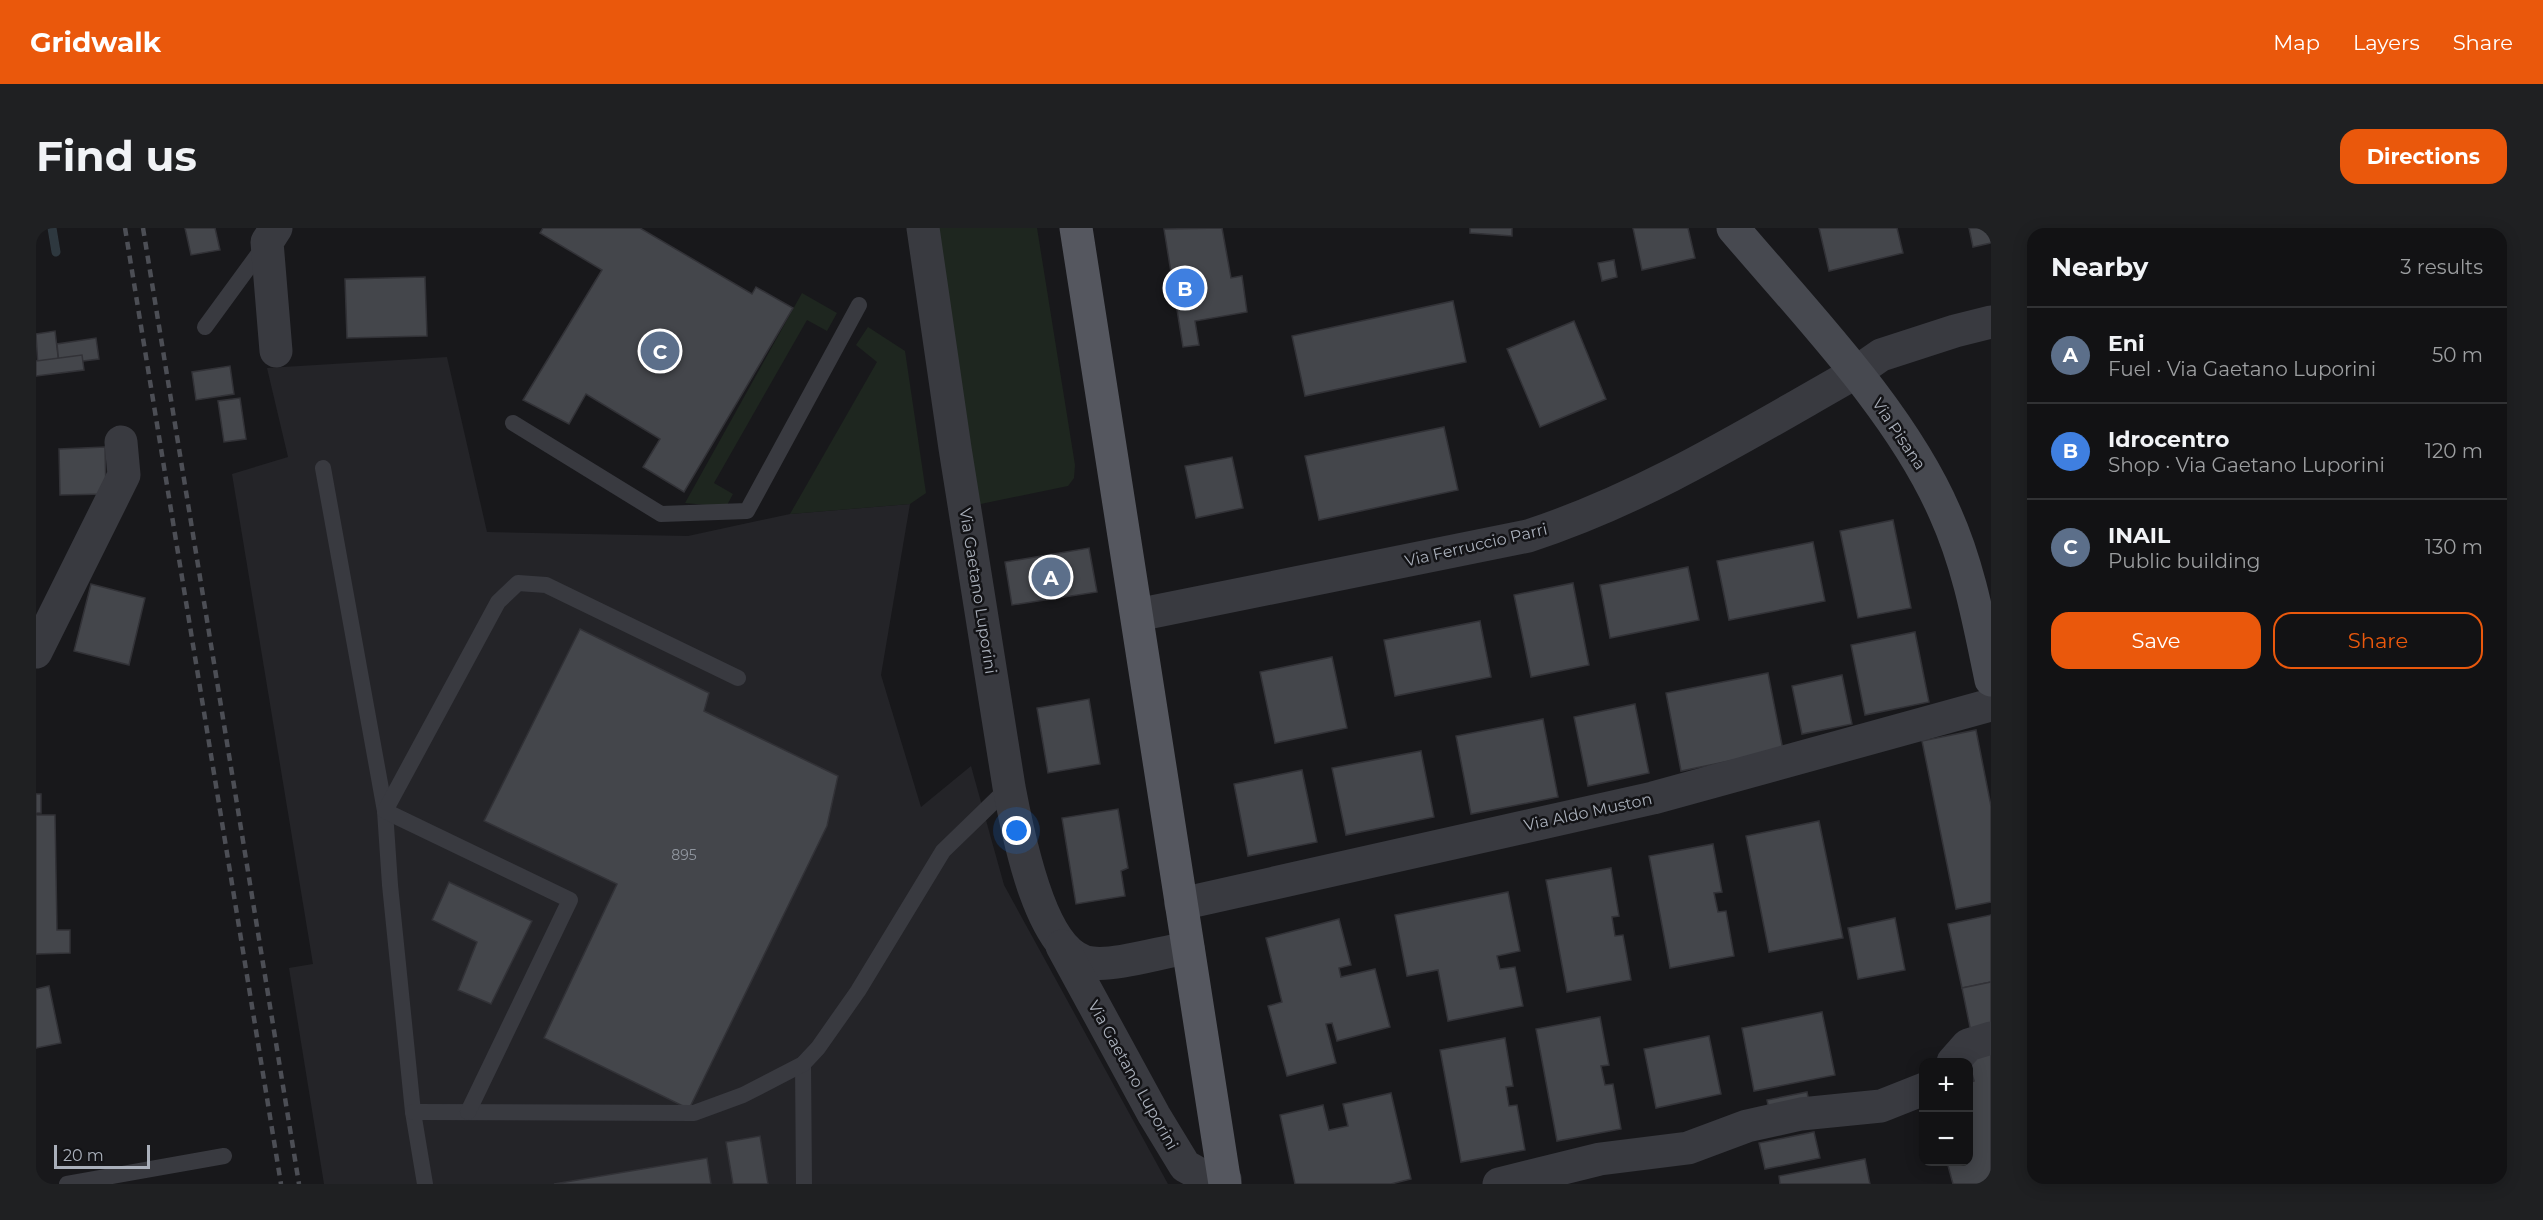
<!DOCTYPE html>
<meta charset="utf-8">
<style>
body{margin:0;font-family:Montserrat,sans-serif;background:#1f2022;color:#f1f3f6}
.controls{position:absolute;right:18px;bottom:18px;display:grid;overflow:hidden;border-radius:12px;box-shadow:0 3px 15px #0003}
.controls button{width:54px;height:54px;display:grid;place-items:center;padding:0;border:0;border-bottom:2px solid #313234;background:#121214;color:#f1f3f6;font:30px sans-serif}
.scale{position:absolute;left:18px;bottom:15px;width:96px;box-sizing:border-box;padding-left:6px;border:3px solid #aab0bb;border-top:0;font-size:16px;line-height:21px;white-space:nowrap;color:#aab0bb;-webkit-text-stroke:4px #131316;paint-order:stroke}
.you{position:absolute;left:981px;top:603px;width:21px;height:21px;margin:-15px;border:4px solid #fff;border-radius:50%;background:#1a73e8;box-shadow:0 0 0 9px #1a73e833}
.badge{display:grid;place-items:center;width:39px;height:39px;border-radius:50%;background:#ea580c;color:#fff;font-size:20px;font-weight:700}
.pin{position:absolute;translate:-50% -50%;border:3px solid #fff;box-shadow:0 2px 6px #0006}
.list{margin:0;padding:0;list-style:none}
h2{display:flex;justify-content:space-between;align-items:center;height:78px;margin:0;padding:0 24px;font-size:26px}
h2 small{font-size:20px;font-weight:400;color:#9c9ea0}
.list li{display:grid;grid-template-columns:39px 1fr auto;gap:18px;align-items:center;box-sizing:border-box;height:96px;padding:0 24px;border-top:2px solid #313234}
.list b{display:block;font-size:22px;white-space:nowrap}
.list p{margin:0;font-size:20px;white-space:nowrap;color:#9c9ea0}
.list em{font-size:20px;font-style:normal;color:#9c9ea0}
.actions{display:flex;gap:12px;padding:18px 24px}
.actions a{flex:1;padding:14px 0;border:2px solid #ea580c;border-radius:18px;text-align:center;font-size:21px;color:#ea580c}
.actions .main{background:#ea580c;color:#fff}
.map{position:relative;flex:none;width:1955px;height:956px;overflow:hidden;border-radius:18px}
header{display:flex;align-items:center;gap:36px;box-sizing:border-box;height:84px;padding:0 30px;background:#ea580c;color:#fff}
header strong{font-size:28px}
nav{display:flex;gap:33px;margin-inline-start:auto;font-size:21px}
.intro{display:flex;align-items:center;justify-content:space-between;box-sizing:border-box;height:144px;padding:0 36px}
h1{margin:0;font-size:42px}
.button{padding:15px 27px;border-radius:18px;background:#ea580c;color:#fff;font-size:21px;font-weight:700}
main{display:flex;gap:36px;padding:0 36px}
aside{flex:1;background:#121214;border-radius:18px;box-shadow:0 3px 15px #0003}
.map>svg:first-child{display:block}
.built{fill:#242428}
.green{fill:#1e261f}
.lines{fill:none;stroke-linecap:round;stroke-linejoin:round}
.stream{stroke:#2e383f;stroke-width:9}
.building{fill:#44464b;stroke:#323237;stroke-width:1.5}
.service{stroke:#393a40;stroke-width:16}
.minor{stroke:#393a40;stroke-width:33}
.secondary{stroke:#474950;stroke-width:33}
.primary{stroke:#55575f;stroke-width:33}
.rail{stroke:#4c4e55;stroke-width:4.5;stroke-dasharray:8 6;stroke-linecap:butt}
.labels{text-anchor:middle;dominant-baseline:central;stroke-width:5;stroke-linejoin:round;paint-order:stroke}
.number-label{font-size:14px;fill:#90969f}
.street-label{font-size:16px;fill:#aab0bb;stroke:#131316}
</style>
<header>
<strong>Gridwalk</strong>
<nav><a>Map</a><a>Layers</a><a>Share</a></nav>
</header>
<div class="intro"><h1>Find us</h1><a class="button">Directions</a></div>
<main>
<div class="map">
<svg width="1955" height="956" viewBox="0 0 1955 956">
<rect width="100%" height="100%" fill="#18181b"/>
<path class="built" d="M411 129 451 304 652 308 754 286 874 276 845 447 885 579 935 538 968 657 1132 956H288L253 740 277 736 196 246 252 229 231 140Z"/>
<g class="green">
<path d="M895 0H1001L1039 237 1038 250 1032 258 935 278Z"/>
<path d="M766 65 801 85 791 103 771 92 678 255 697 266 690 279 649 275Z"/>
<path d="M832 99 869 123 890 265 874 276 754 286 841 134 820 117Z"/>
</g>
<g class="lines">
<path class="stream" d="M16 0 20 24"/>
</g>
<g class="building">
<path d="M149 0H179L184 22 155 27Z"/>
<path d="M507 0H604L716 66 720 59 757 80 648 264 607 239 624 211 550 166 533 196 487 172 566 42 504 5Z"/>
<path d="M1186 0 1195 50 1206 48 1211 84 1159 93 1163 117 1147 119 1128 1Z"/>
<path d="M1434 0H1476V8L1434 5Z"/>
<path d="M1597 0H1652L1659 30 1606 42Z"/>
<path d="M1783 0H1861L1867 25 1793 43Z"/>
<path d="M1933 0H1955V15L1937 19Z"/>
<path d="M1578 32 1581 49 1566 53 1562 35Z"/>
<path d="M389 49 391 108 311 110 309 51Z"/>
<path d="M1417 73 1430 134 1269 168 1256 108Z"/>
<path d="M1538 93 1570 171 1504 199 1471 121Z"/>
<path d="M19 103 23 136 2 139 0 106Z"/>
<path d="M60 110 63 131 23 136 21 116Z"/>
<path d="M46 127 48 142 0 148V133Z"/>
<path d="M194 138 198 166 160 172 156 144Z"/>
<path d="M204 170 210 211 188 214 182 173Z"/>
<path d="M1408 199 1422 262 1283 292 1269 228Z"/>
<path d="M69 219 70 266 24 267 23 221Z"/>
<path d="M1196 229 1207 280 1160 290 1149 238Z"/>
<path d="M1857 292 1875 380 1822 390 1804 303Z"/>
<path d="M1777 314 1789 373 1693 392 1681 333Z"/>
<path d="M1053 320 1061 364 976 377 969 334Z"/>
<path d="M1652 339 1663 392 1574 410 1564 357Z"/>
<path d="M1537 355 1553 437 1495 449 1478 367Z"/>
<path d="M55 356 109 370 93 437 38 423Z"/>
<path d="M1444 393 1455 449 1359 468 1348 412Z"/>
<path d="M544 401 673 465 668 483 802 548 791 598 653 881 508 810 581 656 448 593Z"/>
<path d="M1879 404 1893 474 1829 487 1815 417Z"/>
<path d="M1296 429 1311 500 1239 515 1224 444Z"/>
<path d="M1732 445 1747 522 1645 543 1630 465Z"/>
<path d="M1806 447 1816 496 1766 506 1756 458Z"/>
<path d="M1053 471 1064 536 1012 545 1001 480Z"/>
<path d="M1599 476 1613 545 1552 558 1538 489Z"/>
<path d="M1507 491 1522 569 1435 586 1420 508Z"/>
<path d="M1940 502 1955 578V674L1920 681 1886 513Z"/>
<path d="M1385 523 1398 589 1310 607 1296 540Z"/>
<path d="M1266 542 1281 614 1212 628 1198 556Z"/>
<rect x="0" y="566" width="5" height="19"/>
<path d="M1082 581 1092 640 1085 643 1089 668 1040 676 1026 590Z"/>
<path d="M0 587H19L21 702H34V725L0 726Z"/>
<path d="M1783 593 1807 710 1733 724 1710 608Z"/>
<path d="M1677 616 1686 664 1678 665 1682 684 1690 683 1698 728 1634 740 1613 628Z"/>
<path d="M1575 640 1583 688 1576 689 1579 708 1587 707 1595 752 1531 764 1510 652Z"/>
<path d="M413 654 496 693 455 776 422 762 441 714 396 692Z"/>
<path d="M1472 664 1484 723 1461 728 1464 741 1479 739 1487 778 1412 793 1402 742 1371 748 1359 687Z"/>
<path d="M1955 687V754L1926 760 1912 696Z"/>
<path d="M1859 690 1869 742 1822 751 1812 700Z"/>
<path d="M1303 691 1315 737 1303 740 1305 749 1339 741 1354 799 1301 813 1296 795 1290 796 1300 835 1251 848 1232 778 1246 774 1230 710Z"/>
<path d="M1955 754V799L1935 804 1926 760Z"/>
<path d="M13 758 25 815 0 820V761Z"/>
<path d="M1786 784 1799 847 1718 863 1706 800Z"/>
<path d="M1564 789 1573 837 1565 838 1569 857 1577 856 1585 901 1521 913 1500 801Z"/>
<path d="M1673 808 1685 866 1620 880 1608 821Z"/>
<path d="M1469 810 1477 858 1470 859 1473 878 1481 877 1489 922 1425 934 1404 822Z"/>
<path d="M1955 824V956H1917L1911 934H1932V855L1938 853 1932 831Z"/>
<path d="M1771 864 1776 889 1736 897 1731 872Z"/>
<path d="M1355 865 1375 951 1355 956H1259L1244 887 1287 877 1293 902 1312 898 1307 876Z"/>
<path d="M1778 904 1784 930 1729 941 1723 915Z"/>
<path d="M724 908 732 956H697L690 914Z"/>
<path d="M671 930 675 956H518Z"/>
<path d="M1829 931 1834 956H1744L1743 948Z"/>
</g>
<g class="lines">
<g class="service">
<path d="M169 99 229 17"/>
<path d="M477 195 625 286 711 283 823 77"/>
<path d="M287 240 349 583 354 657 377 884 389 956"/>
<path d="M767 836 768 956"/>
<path d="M377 884 658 885 707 867 767 836 782 820 822 763 907 623 973 559"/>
<path d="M432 884 534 672 349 583 462 374 482 355 510 357 702 450"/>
<path d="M31 956 188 928"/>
</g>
<g class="minor">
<path d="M887 0 919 220 973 559C981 601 1004 729 1056 735 1081 738 1125 724 1152 720"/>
<path d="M240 123 231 14 240 0"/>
<path d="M1101 387 1492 308C1609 270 1713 205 1819 145L1845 127 1919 103 1955 94"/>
<path d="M0 424 88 247 85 214"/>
<path d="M1145 676 1617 570 1955 477"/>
<path d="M1026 718 1118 887 1149 938 1165 947 1189 951"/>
<path d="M1917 834 1932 817 1955 810"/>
<path d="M1463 956 1564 931 1652 920 1711 898 1765 886 1845 878 1888 861"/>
</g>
<path class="secondary" d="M1697 0C1769 85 1865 183 1909 285 1933 338 1943 395 1955 452"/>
<path class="primary" d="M1040 0 1189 956"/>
<g class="rail">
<path d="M89 0 245 956"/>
<path d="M107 0 263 956"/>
</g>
</g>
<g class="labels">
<g class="number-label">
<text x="648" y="627">895</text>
</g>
<g class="street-label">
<text transform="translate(1863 206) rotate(56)">Via Pisana</text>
<text transform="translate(1440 317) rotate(-13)">Via Ferruccio Parri</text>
<text transform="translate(942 363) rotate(81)">Via Gaetano Luporini</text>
<text transform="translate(1552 584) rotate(-12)">Via Aldo Muston</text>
<text transform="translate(1097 847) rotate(61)">Via Gaetano Luporini</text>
</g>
</g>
</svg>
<div class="controls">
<button>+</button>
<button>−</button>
</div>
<div class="scale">20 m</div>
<div class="you"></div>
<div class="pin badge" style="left:1015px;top:349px;background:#5c6f8a">A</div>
<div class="pin badge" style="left:1149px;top:60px;background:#3f7fe0">B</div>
<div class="pin badge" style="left:624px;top:123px;background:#5c6f8a">C</div>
</div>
<aside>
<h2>Nearby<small>3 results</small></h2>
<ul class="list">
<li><span class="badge" style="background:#5c6f8a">A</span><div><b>Eni</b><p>Fuel · Via Gaetano Luporini</p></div><em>50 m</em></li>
<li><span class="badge" style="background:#3f7fe0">B</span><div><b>Idrocentro</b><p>Shop · Via Gaetano Luporini</p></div><em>120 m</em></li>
<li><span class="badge" style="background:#5c6f8a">C</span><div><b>INAIL</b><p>Public building</p></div><em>130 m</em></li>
</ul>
<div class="actions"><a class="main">Save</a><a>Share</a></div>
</aside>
</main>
